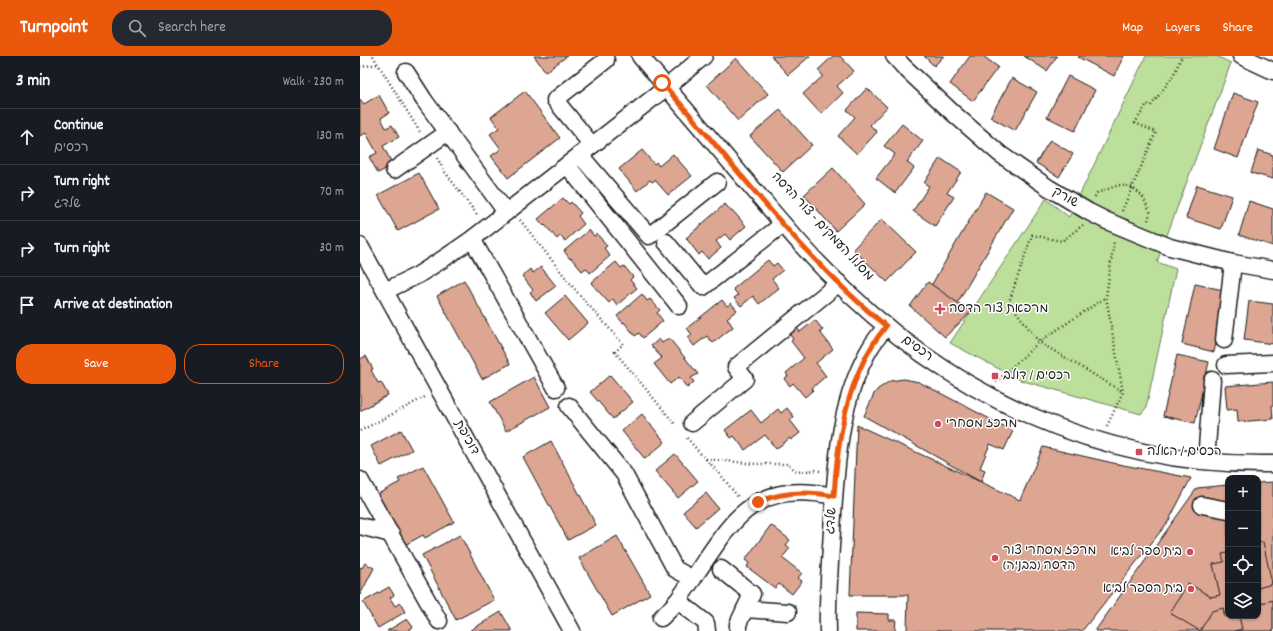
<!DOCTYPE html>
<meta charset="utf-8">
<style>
body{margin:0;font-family:Dekko,"Playpen Sans Hebrew",sans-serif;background:#242831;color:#f1f3f6}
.controls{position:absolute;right:12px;bottom:12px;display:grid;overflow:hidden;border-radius:8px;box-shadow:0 1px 3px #0004}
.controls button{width:36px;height:36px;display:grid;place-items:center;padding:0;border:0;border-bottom:1px solid #363941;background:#171b24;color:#f1f3f6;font:20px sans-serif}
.stop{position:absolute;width:12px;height:12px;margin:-9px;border:3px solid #ea580c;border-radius:50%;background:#fff}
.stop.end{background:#ea580c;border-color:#fff;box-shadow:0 1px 4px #0008}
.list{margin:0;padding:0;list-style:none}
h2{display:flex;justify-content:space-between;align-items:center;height:52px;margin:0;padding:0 16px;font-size:17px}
h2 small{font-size:13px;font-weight:400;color:#9ea1a6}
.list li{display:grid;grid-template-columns:26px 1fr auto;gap:12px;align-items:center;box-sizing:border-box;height:56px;padding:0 16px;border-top:1px solid #363941}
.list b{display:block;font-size:15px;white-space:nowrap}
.list p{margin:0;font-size:13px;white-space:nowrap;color:#9ea1a6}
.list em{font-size:13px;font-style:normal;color:#9ea1a6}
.actions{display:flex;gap:8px;padding:12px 16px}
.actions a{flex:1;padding:9px 0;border:1px solid #ea580c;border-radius:16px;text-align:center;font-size:14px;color:#ea580c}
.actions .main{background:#ea580c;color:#fff}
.icon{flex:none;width:22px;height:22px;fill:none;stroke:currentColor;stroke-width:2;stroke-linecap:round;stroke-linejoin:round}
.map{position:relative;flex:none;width:913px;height:575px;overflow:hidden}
header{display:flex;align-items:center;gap:24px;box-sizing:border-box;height:56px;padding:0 20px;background:#ea580c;color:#fff}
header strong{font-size:19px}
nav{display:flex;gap:22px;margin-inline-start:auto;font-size:14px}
.search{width:280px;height:36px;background:#242831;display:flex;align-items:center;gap:10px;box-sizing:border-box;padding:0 14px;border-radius:16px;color:#9ea1a6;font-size:15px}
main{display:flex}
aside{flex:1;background:#171b24}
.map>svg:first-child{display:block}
.green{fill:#bce09b;stroke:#6c7e5c}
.building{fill:#dca692;stroke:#1c1c1c}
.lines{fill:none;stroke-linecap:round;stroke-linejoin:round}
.minor-casing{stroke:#1c1c1c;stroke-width:19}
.path{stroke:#1c1c1c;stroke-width:2.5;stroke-dasharray:1 3;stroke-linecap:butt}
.minor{stroke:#fff;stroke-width:16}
.route{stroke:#ea580c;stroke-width:5}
.poi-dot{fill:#d1495b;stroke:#fff;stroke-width:1.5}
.labels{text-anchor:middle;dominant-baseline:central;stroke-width:3;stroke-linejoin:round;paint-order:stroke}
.street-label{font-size:13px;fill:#1c1c1c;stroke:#fff}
.poi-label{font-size:13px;fill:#1c1c1c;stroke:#fff;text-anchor:start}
</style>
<header>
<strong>Turnpoint</strong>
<div class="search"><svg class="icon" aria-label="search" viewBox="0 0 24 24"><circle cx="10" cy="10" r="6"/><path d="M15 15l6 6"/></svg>Search here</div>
<nav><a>Map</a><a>Layers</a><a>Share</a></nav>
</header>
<main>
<aside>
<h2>3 min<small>Walk · 230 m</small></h2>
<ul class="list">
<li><svg class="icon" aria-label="ahead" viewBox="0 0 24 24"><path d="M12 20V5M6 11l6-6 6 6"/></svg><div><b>Continue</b><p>רכסים</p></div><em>130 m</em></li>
<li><svg class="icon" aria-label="right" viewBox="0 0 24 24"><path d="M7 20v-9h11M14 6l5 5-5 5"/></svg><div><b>Turn right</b><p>שלדג</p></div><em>70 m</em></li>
<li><svg class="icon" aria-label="right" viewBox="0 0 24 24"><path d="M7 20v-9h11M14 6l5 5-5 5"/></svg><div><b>Turn right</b></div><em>30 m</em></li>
<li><svg class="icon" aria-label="arrive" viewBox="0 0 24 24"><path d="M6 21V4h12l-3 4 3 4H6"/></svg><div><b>Arrive at destination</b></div></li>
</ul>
<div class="actions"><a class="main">Save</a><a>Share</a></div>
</aside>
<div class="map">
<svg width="913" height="575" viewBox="0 0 913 575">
<rect width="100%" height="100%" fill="#fff"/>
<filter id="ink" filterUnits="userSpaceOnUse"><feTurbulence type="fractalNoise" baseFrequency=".025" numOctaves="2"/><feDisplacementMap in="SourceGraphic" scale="8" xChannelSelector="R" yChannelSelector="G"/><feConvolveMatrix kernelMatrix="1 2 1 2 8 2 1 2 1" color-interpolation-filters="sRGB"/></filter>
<g filter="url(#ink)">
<path class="green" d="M786 0H856L871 7 797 206 816 213 786 352 781 358 660 324 590 287 686 143 709 161Z"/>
<g class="building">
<path d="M174 0H207L186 16Z"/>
<path d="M411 0H450L428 19Z"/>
<path d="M473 0H480L494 15 477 30 483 37 461 58 443 38 463 20 458 14Z"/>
<path d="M564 0H584L574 10Z"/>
<path d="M610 0H623L638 11 613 45 590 28Z"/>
<path d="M664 0H697L687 15Z"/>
<path d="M719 0H764L754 20 718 1Z"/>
<path d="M376 2 408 38 378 65 347 29Z"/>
<path d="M708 20 735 34 715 75 687 61Z"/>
<path d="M652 22 677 36 655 75 630 61Z"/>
<path d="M507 32 527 51 510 69 517 76 497 98 478 80 495 61 487 54Z"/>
<path d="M165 35 200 82 148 122 131 100 141 93 130 78 139 72 131 61Z"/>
<path d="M873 37 898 46 878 102 854 93Z"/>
<path d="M19 39 29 57 21 62 26 72 32 69 39 81 23 90 33 109 18 117 9 101 17 97 6 77 0 80V43L4 48Z"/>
<path d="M420 54 452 89 423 116 390 80Z"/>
<path d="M542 68 563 85 547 106 554 112 535 137 516 122 535 98 524 90Z"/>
<path d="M690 84 713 98 699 121 676 107Z"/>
<path d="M282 94 294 108 296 106 299 110 313 98 332 120 308 139 295 124 292 126 290 124 277 135 259 113Z"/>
<path d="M898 94 913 99V123L891 117Z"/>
<path d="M580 102 601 116 587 137 594 141 575 170 553 155 569 130 564 127Z"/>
<path d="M473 112 505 148 476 175 444 139Z"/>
<path d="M59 117 79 153 38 175 18 139Z"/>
<path d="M837 129 872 140 861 173 826 162Z"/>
<path d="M626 136 653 152 585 268 558 252Z"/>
<path d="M203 142 209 148 211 146 221 157 218 160 224 168 205 185 200 180 197 183 185 169 184 170 178 163Z"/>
<path d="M889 145 913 153V190L879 179Z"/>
<path d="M365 148 372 156 373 155 386 170 370 184 365 178 356 185 361 192 348 203 342 196 339 199 326 182Z"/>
<path d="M522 163 556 196 527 226 493 193Z"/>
<path d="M229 174 234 180 237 178 247 190 244 192 250 200 230 217 226 212 222 215 211 202 210 203 204 195Z"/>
<path d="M408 204 413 210 417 207 423 214 412 223 419 232 399 248 393 240 381 250 374 242 378 239 373 233Z"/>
<path d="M256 206 261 212 264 210 273 221 270 224 277 232 257 249 253 243 249 247 231 227Z"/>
<path d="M181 211 196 230 176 245 170 236 173 234 162 220 170 213 173 217Z"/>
<path d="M104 224 150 308 122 323 77 240Z"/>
<path d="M568 226 611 256 585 281 550 250Z"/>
<path d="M835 228 868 235 854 296 822 288Z"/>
<path d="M282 238 287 245 290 243 300 254 297 257 303 265 283 282 279 277 275 280 264 266 263 267 257 260Z"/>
<path d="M205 240 228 267 208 284 185 257Z"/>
<path d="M362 244 367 250 371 247 377 254 367 262 373 271 353 287 347 280 334 290 328 282 332 279 327 272Z"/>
<path d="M889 245 913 248V288L884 284Z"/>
<path d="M455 264 463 274 460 276 473 293 456 307 466 320 452 332 453 334 445 341 433 327 430 330 424 323 428 320 426 317 444 302 431 285 433 283 429 278 437 272 440 276Z"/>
<path d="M309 282 338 318 331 322 334 326 327 332 319 321 310 328 294 308 302 302 291 290 299 283 302 287Z"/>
<path d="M817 299 849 306 835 367 803 360Z"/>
<path d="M6 300 13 313 11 314 18 327 21 326 28 339 0 355V303Z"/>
<path d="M250 319 273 346 253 363 230 336Z"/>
<path d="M174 321 190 351 146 375 130 346Z"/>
<path d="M544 323 559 326 653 375 644 394 630 388 620 412 625 414 621 426 504 360 514 338 518 333 530 325Z"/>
<path d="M913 326V349H912L913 363 878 366 877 353 867 354 865 330Z"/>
<path d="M427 352 434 361 430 364 440 377 431 384 430 382 416 393 405 379 385 394 374 380 371 382 365 374 391 354 401 367 418 353 421 357Z"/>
<path d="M282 358 305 386 285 403 262 375Z"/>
<path d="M497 369 660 444 683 391 753 407 831 422 808 466 722 575H547L548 539H490Z"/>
<path d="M41 374 52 394 21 410 11 390Z"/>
<path d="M191 385 236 469 208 484 163 401Z"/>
<path d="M315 398 338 425 318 442 295 415Z"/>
<path d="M63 410 94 466 65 482 63 479 43 490 16 439 40 426 38 423Z"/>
<path d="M913 426V575H735L837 432 868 429V560H898V427Z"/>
<path d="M346 437 358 452 336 471 323 456Z"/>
<path d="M411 469 430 484 426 489 430 492 422 502 442 517 438 522 442 525 432 538 419 528 415 532 387 511 389 507 385 504Z"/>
<path d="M100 479 134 544 96 564 62 499Z"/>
<path d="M257 480 290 538 252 560 219 502Z"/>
<path d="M903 486 912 528 898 532V487Z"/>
<path d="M868 497V560L865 561 863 552 852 555 840 575 810 557 828 527 851 541 860 539 853 508 864 506 862 498Z"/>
<path d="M5 507 14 512 0 539V511L2 512Z"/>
<path d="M29 531 34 539 30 542 35 550 40 547 45 556 18 572 3 546Z"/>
<path d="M913 544V575H874L882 573 879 560H898V548Z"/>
<path d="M141 556 152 575H109Z"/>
<path d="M496 557 529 558V564H536L535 575H496Z"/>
<path d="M47 563 53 571 48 574 49 575H27Z"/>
</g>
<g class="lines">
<defs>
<g id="minor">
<path d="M280 0C314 40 348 80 382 120 410 152 436 185 466 215 587 339 738 411 913 408"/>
<path d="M534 0 543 10 593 57 640 98 689 132 729 156 747 165 810 191 873 207 913 214"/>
<path d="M881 0 913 15"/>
<path d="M46 16 64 44 146 156"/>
<path d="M232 89 195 44 246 4"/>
<path d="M220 99 289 180 357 126"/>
<path d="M207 109 319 250"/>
<path d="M34 114 88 76"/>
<path d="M112 183 196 332"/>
<path d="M306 186 343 231 423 168"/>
<path d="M0 190 212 575"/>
<path d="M25 235 58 219 86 201 112 183 307 31 344 0"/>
<path d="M864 284 873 207"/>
<path d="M866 309 913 307"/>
<path d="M209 350 264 418 315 513 333 523"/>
<path d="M332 367 385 323 376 311 479 227"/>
<path d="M846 405 852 324"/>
<path d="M0 424 79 565"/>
<path d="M842 449 868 454"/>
<path d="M0 470 31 478"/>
<path d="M361 513 392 538 378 568V575"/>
<path d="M318 545 346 567 347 575"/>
<path d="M385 553 428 556"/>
<path d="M301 562C315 550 324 536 334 521 374 462 393 424 474 440"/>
<path d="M468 575C467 542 470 508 472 475 476 412 478 344 512 289 516 283 522 276 526 270"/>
</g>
</defs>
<use href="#minor" class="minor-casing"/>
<g class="path">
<path d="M13 0 60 76"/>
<path d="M0 11 18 8"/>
<path d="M77 102 85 116 118 160"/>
<path d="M735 141 737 137 759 129 772 131 783 141 790 156 788 165"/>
<path d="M762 155 796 76 775 67 787 48 791 50 813 20 822 0"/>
<path d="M160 164 217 236 263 288 255 296 315 368"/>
<path d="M723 169 702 185 672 179 649 246 679 286 763 336"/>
<path d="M636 326 679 286 746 241"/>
<path d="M747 370 763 336 746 241 754 185"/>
<path d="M0 375 65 341"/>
<path d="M327 382 339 396 360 418 378 441"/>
<path d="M346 403 397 408H427L438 416 455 414 460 415"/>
</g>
<use href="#minor" class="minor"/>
</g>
</g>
<g class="lines" filter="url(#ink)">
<path class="route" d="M302 27C376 109 440 200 526 270 522 276 516 283 512 290 485 334 477 389 474 440 448 435 423 435 398 446"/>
</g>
<g class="poi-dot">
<path d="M578 247h4v4h4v4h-4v4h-4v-4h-4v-4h4z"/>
<rect x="631" y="316" width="8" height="8" rx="2"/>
<circle cx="578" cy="368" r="4"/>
<rect x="775" y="392" width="8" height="8" rx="2"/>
<circle cx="830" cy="496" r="4"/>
<circle cx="635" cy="502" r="4"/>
<circle cx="831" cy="533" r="4"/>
</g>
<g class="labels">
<g class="street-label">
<text transform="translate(705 142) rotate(30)">שורק</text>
<text transform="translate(462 171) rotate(47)">מסלול העמקים - צור הדסה</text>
<text transform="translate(557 293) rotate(36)">רכסים</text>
<text transform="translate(106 382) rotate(61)">דוכיפת</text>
<text transform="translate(472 465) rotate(-86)">שלדג</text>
</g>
<g class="poi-label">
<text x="589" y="253">מרפאת צור הדסה</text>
<text x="643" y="320">רכסים / דולב</text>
<text x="586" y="368">מרכז מסחרי</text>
<text x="787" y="396">רכסים / האלה</text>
<text x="643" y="495">מרכז מסחרי צור<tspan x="643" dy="15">הדסה (בבניה)</tspan></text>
<text x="822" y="496" text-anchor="end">בית ספר לביא</text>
<text x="823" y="533" text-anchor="end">בית הספר לביא</text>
</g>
</g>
</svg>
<div class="controls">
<button>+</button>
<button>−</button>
<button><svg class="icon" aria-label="locate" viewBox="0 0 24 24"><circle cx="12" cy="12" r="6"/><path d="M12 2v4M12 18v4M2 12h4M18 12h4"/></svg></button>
<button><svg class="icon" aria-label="layers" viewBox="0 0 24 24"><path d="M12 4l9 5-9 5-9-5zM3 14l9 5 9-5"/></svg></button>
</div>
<div class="stop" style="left:302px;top:27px"></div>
<div class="stop end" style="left:398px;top:446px"></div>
</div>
</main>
